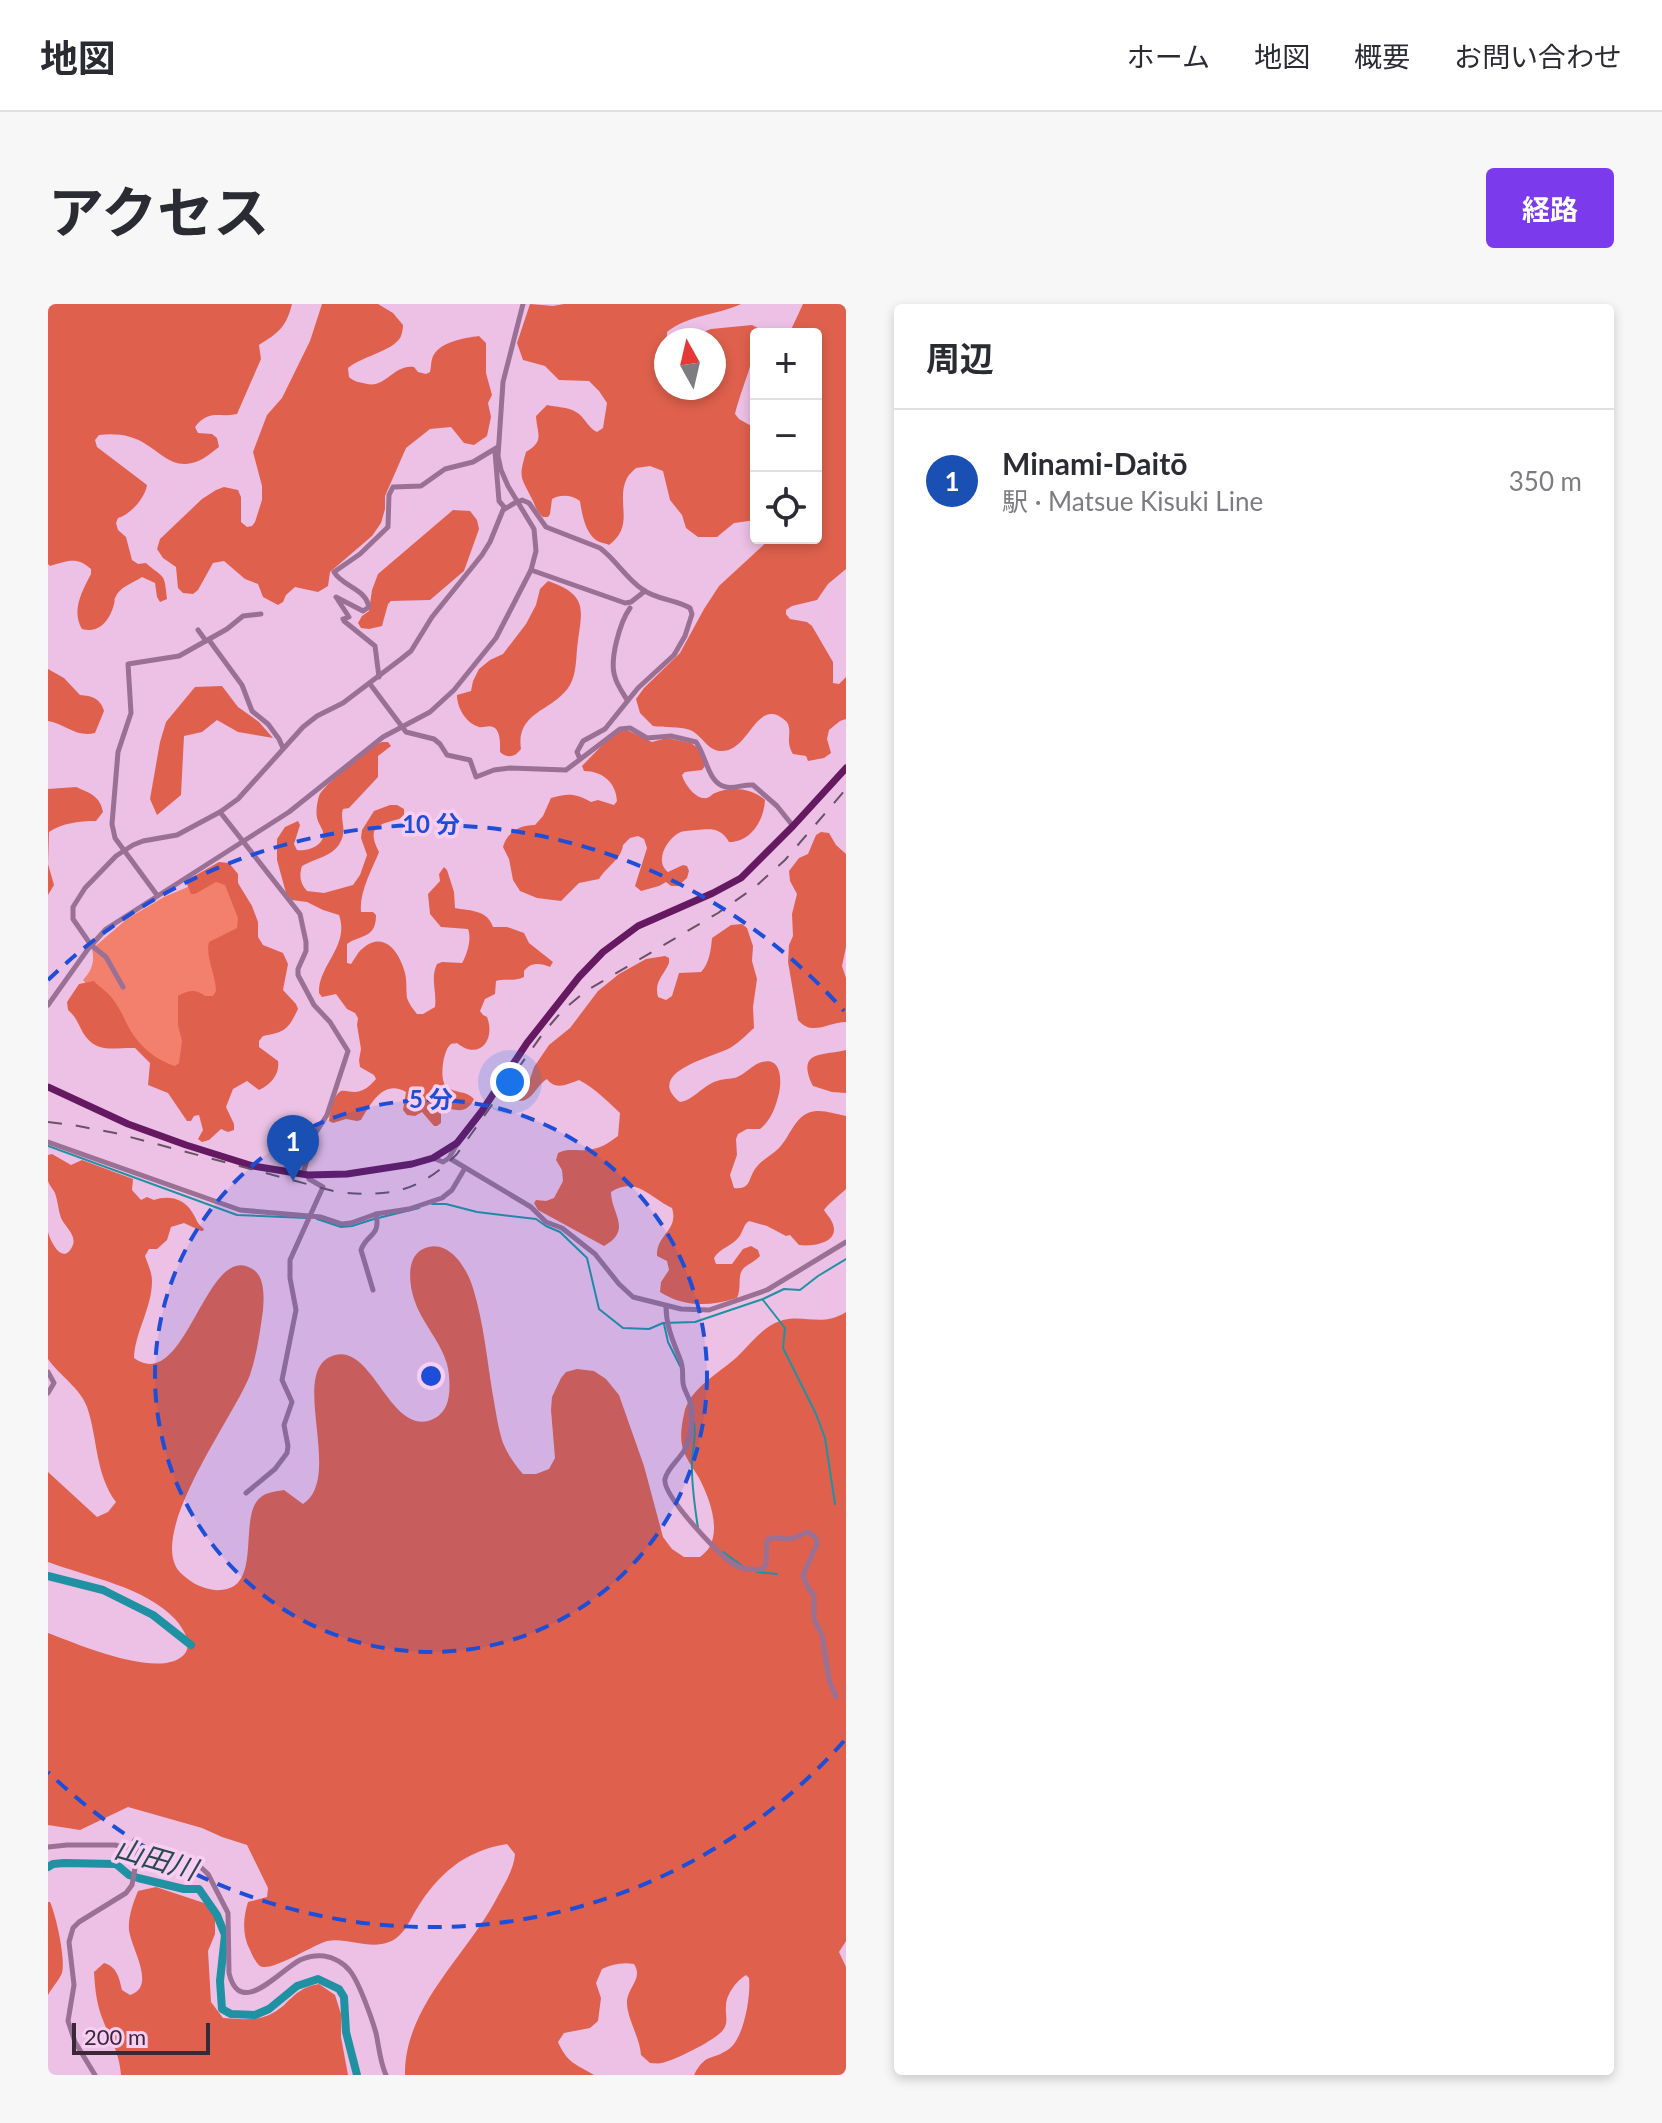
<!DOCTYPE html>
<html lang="ja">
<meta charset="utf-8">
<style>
body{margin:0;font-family:Lato,"Noto Sans JP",sans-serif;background:#f7f7f7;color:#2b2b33}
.controls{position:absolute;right:24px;top:24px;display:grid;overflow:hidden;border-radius:8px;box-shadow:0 4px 12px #0003}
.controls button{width:72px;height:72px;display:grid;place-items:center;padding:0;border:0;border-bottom:2px solid #e1e1e2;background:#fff;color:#2b2b33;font:40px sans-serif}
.compass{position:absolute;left:606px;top:24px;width:72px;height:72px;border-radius:50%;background:#fff;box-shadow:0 4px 12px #0003;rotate:352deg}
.scale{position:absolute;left:24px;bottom:20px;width:138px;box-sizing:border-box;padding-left:8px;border:4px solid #392937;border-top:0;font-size:22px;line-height:28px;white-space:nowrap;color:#392937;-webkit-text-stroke:6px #f9cef3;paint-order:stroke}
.you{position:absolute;left:462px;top:778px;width:28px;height:28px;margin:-20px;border:6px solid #fff;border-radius:50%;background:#1a73e8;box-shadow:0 0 0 12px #1a73e833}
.badge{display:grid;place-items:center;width:52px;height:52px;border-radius:50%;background:#7c3aed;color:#fff;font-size:26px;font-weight:700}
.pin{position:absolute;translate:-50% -66px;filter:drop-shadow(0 2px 4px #0008)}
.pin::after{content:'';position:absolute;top:42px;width:28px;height:24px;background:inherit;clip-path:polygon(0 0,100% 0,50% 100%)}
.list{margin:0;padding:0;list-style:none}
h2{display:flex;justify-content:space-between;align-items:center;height:104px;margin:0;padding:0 32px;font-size:34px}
h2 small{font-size:26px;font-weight:400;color:#7c7c81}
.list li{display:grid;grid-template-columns:52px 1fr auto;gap:24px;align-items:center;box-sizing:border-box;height:144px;padding:0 32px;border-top:2px solid #e1e1e2}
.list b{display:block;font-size:30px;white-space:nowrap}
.list p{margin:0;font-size:26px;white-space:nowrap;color:#7c7c81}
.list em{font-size:26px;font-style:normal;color:#7c7c81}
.icon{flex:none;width:44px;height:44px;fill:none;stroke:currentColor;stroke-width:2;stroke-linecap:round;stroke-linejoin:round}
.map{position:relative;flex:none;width:798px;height:1771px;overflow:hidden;border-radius:8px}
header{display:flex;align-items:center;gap:48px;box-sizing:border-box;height:112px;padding:0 40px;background:#fff;border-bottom:2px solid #e1e1e2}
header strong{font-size:38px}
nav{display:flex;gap:44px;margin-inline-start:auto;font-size:28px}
.intro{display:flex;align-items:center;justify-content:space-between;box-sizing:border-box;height:192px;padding:0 48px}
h1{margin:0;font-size:56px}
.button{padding:20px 36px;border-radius:8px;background:#7c3aed;color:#fff;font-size:28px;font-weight:700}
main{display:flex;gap:48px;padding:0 48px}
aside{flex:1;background:#fff;border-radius:8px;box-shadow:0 4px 12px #0003}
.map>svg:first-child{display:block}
.green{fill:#f3806c}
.forest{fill:#df614d}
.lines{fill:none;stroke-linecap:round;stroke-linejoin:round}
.stream{stroke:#2091a2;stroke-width:2}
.river{stroke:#2091a2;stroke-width:8}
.minor{stroke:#9a7094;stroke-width:5}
.major{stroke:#651960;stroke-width:7}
.rail{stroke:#695266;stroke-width:2;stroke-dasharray:14 14;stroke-linecap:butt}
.ring{fill:none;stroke:#1d4ed8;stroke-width:4;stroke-dasharray:14 10}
.labels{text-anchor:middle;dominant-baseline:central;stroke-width:7;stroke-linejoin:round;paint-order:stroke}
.water-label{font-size:28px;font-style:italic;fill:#2a494f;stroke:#f9cef3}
.centre{fill:#1d4ed8;stroke:#f9cef3;stroke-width:4}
.ring-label{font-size:24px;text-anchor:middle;font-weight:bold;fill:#1d4ed8;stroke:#f9cef3;stroke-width:7;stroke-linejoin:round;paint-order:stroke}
</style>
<header>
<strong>地図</strong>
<nav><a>ホーム</a><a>地図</a><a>概要</a><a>お問い合わせ</a></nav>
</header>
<div class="intro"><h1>アクセス</h1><a class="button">経路</a></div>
<main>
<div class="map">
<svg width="798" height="1771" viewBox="0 0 798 1771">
<rect width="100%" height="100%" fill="#ecc1e5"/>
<path class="green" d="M173 569 197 606 178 682 142 749 129 769 88 740 35 676C44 666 47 658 44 645L79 615 116 593Z"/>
<g class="forest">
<path d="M0 0H244C238 24 230 29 211 41L213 55 189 110C170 114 161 105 147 123L150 129 164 130 169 134 171 143C163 149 154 157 144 159 125 164 114 150 99 141 85 131 68 129 51 131L47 136 49 143 99 181C97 194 83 210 70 214L68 219 70 226 78 233 84 256 90 260 98 259C117 276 116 267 119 295L112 298 109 293 107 279 94 273C85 279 71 283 67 294 66 296 67 298 66 300 62 317 50 330 34 325 23 307 34 287 43 270V265C29 252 19 257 2 262L0 260Z"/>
<path d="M274 0H330L345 9 355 21C355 24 354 31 352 34 344 47 313 53 300 64L301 73C307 78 311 78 319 80 338 84 346 60 366 63L370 68 378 70 382 68C383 63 383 59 384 55 389 38 416 34 431 32L438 39V69L444 91 440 99 443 113 439 132 426 141 416 139 403 123 382 125 358 144 337 192V205L333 219 324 232 282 268 280 282 270 288 247 283 238 291 235 298 230 301 215 293 210 280 197 275 176 257 165 259 150 286 145 290 135 289 130 284 128 263 115 254 109 245 112 235 154 195 168 186 176 183 190 186 193 193V218L199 223 204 222 207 218 214 196V182L205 148 219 111 234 94 262 37Z"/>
<path d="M482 0 505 2 516 0H693C669 11 640 11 619 28L618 84H666V36H646L650 30 663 25 704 21 714 26V30H708C708 54 693 85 687 110L691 115 705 123 708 121V216L686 219 669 233H650L638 224 634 211 622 196 615 167 602 162 588 164C585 167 581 170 579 174 567 198 588 221 561 241 557 239 552 239 548 236 537 228 534 210 532 197 524 191 513 190 504 195L502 210 500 213H495C489 208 488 204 485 197 473 172 470 176 478 148 497 137 489 130 488 112L499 101C508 103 520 103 528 108 537 113 539 123 549 128L555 124 559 99 551 87 541 77 511 76 497 62 475 56 469 39Z"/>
<path d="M755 0H798V265L780 280 769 296 744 302 738 306V310L742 315 759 318 764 322 785 358V379L791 380 798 373V415L792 417 781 426 779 435 783 449 776 454 760 457 758 452 745 450C737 437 744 430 740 420 739 417 734 414 731 412 706 400 700 449 672 447 659 446 654 431 642 426 631 422 617 424 605 422L592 409 588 395 596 384 632 349 656 305 671 282 723 234H768V30H741Z"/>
<path d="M405 206 422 207 429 216 431 225 416 267 382 296 343 297 340 300 334 322 321 325 313 324 310 319 314 312 321 307 324 286 330 270Z"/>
<path d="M500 277C543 292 533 307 529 345 528 357 528 370 522 381 507 407 467 407 473 445 467 453 460 455 452 448 452 441 453 426 445 423 441 421 435 424 431 423 418 419 409 404 409 391L423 387 425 377 431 365 442 356 455 350 478 320 488 301 492 285Z"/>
<path d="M0 365 16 374 32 391C44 392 52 394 56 407L47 429C29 434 17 420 0 417Z"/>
<path d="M174 382 190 403 211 418 225 434 190 428 169 416 154 428 136 432 133 491 109 511 102 495 112 438 118 418 147 383Z"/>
<path d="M579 426 604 438 619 434 643 439 650 444 657 462 654 466 637 468 634 471C636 479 646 493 655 494 662 495 662 491 667 489 683 482 704 484 717 496 716 516 703 538 681 538 672 523 663 525 648 526 641 527 635 526 629 530 617 538 607 558 620 568L635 561 639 562 641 567 639 574 630 582H623L618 578 611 582 593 587 587 582 599 544 596 535 590 532 582 534 575 541C573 556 559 562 551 575L531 579 513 597 489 594 472 587 465 576 461 555 455 543C459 528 472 521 487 521L495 512 503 494C519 489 528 489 543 498L550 496 566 501 569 497C568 479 555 467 536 467L534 462 568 427Z"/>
<path d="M334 438H340L343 442 330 452V473L301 504 295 505C292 514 297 522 295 531 290 552 270 553 254 562 251 572 252 579 259 587L276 589 305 581 312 571 319 551 313 534 314 526 326 507 342 501H349L356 505V513C338 521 315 517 331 548 324 566 311 588 313 608H325L328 611C328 635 313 630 299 640V659L303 660C307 655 309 649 314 645 336 625 352 649 357 669 359 677 358 686 359 694 361 700 365 705 369 710H375L387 703C389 688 382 674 389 660L394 658 414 659C419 651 424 634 420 625L393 623 382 610 380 590 392 577 391 570 396 563 399 566 406 588 407 604C421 607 439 605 445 623H459L476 629 481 639 505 658 502 663C492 659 483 658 476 667V673C466 678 457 674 448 677L447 690 437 695 432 707 435 711 439 713C448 736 431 757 409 739 407 740 405 739 403 740 395 745 391 776 398 782 407 790 418 786 426 795 418 812 407 805 393 803V819L389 822H386L374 808 367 812 359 811 355 806 358 788C336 775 323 799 313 816L309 817 298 815 285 819 281 817C282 809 285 791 293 787 297 786 302 788 306 788 315 788 322 782 328 775L326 771 312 763 311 756 313 745 309 721 310 714 307 709 299 705 288 690 274 693 271 689C270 661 302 642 291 611L275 606 259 598 244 596 238 589 229 556V535L237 523 250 517 252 521 246 540 249 546C259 548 278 541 275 528 275 526 270 518 270 517 267 510 269 499 271 492 276 480 315 451 327 441Z"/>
<path d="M28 483C42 489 52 492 55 508L48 517C32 517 14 519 1 528L0 560 6 581 0 591V485Z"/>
<path d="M773 528 781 529 788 541 798 550V643L794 662 798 674V718C780 718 764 733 750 716L740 658 741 641 745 632 744 610 749 590 742 577 741 567 751 554 760 550 768 531Z"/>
<path d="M171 558 181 559 190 570V579L204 602 210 618V633L215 641 235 649 240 660 235 686 248 700 250 705C240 726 237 728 215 732L211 737V743L230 757C232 770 223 781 211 786L199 777 185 785 178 803 186 820V826L180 828 173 825 161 836 154 838 150 835 155 826 151 811 146 812 143 817H139L120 789 100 781 102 759 87 744C70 743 51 750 38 733 31 724 30 714 20 706L19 698 31 680 46 677C52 684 59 687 64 694 71 703 75 712 80 722 89 740 107 756 127 762L131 759 134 737 130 721V692C141 686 148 685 157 692H165L168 687C168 672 157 651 161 638L189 624 190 614 177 581 168 578 147 590H143L139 580 143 574Z"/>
<path d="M694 620 699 624 705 642 704 657 709 675 705 703 706 724C698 731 690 740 680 745 664 753 595 769 632 798 646 796 655 781 669 777 677 774 686 776 693 771 700 767 706 760 714 758 735 752 734 780 730 793 727 805 722 817 712 825H699L690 830 688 835 689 851 682 871 686 884C703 886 700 875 707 865 713 856 724 851 731 844 741 834 746 815 760 809 772 804 786 810 798 812V885C791 892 782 898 776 906 778 910 782 913 784 918 794 939 764 943 751 941L742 931 738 932 719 922 701 917C695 921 696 926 691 933 684 942 672 944 666 954L668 960H684L695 945 703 942 710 946 712 952C708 957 698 961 695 965 689 972 694 984 689 994 663 1002 637 1004 612 988L613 978 621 966 619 957 609 952C608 930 631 927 624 904 602 894 589 872 563 888 563 909 585 926 556 942L490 906 486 899 488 896 498 897 506 894 515 877 514 866 508 856 510 849C520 844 527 847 538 846 552 845 559 840 570 832L572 809C559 797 548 785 531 776 519 780 508 787 499 775 487 782 484 801 467 796L481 778 486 763 501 741 522 724 550 687 571 670 598 655 617 652 621 654V659C615 673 606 677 610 693L618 696 624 692 631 669 653 668C661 660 663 646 664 634L683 621Z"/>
<path d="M798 746V789L784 788 765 782C748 746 774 752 798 746Z"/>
<path d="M4 850 23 861 34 856 85 875 84 886 93 896 99 893 106 896C120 891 136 894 144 908 149 915 148 919 156 925L155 927H153L136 919 123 923 119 936 109 945H101L97 952C100 960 104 969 104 977 104 1004 87 1028 86 1054 139 1092 158 932 206 966 217 974 216 994 215 1006 212 1028 209 1050 202 1071 186 1113 101 1225 130 1266 133 1270 140 1275 144 1278 152 1283 164 1287 173 1286 213 1284 192 1219 209 1197 216 1188 225 1188 236 1186L255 1200C297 1173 238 1064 287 1051 324 1041 341 1126 380 1117 388 1115 395 1109 398 1102 403 1091 402 1072 399 1060 392 1036 373 1018 366 995 361 980 358 953 375 945 400 933 419 964 425 984 436 1020 439 1056 445 1092 448 1108 450 1124 455 1139 460 1151 467 1161 475 1170H488L501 1165 507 1154 503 1106 504 1093 513 1074 518 1068 529 1065 546 1067 558 1075 571 1091 596 1162 615 1233 624 1245 636 1253H652C655 1250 658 1248 661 1244 673 1224 661 1193 651 1174 645 1163 636 1153 634 1141 632 1131 634 1119 636 1110 641 1084 672 1069 690 1052 703 1040 714 1023 732 1017 756 1009 773 1024 798 1008V1637L791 1648 798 1663V1771H646C658 1748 664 1757 681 1745 696 1734 703 1692 701 1674L698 1671C688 1677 678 1691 678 1702 677 1711 681 1718 675 1726 668 1736 627 1756 614 1759 610 1760 606 1759 602 1759L593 1751C592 1733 578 1714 579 1696 581 1682 595 1674 586 1660 574 1658 565 1660 554 1665L548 1679 553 1694 550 1717 542 1724 516 1729 510 1738C520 1760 528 1760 546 1771H357C356 1701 421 1650 451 1590 458 1577 466 1564 467 1550L459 1540C416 1547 390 1570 368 1606 361 1618 355 1633 341 1638 321 1646 299 1633 279 1637 265 1641 222 1669 212 1662 208 1659 204 1651 202 1646 194 1631 195 1614 200 1598L219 1593 220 1584 199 1541 174 1533 154 1524 80 1503 32 1526 0 1521V1329C27 1339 118 1379 138 1348 144 1337 134 1323 127 1315 97 1283 40 1273 0 1258V1168L49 1213 60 1208 68 1198C47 1170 50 1135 39 1103 33 1085 11 1071 0 1055V928C2 936 14 962 24 943 30 932 17 923 13 914 10 906 10 897 7 889 5 885 1 881 0 877 0 870 0 859 0 851Z"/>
<path d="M108 1583 156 1599 167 1612V1630L160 1647 163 1698 175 1714C189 1715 208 1717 221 1711 243 1701 243 1685 271 1680L287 1691 293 1710V1733L300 1771H73C71 1746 61 1733 53 1711 48 1696 47 1683 46 1668L56 1659C69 1663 71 1673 74 1686L82 1691C109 1683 83 1644 81 1626 80 1613 85 1599 90 1587Z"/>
<path d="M0 1598H2C8 1611 18 1656 14 1669 11 1676 4 1684 0 1691Z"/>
</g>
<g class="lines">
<g class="stream">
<path d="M0 842 189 911 259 914"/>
<path d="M384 900H398L429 908 488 915 498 922 512 928 539 954 551 1005 575 1024 601 1025 615 1019 647 1018 715 995 736 985 752 986 770 972 798 955"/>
<path d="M269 915 293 923 304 922 326 915 371 904"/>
<path d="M715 996 737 1024 735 1044 768 1110 777 1134 787 1200"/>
<path d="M616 1020 620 1038 632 1062"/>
<path d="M646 1119C649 1134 643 1150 644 1165 644 1185 647 1204 650 1224"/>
<path d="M675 1248 696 1263"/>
<path d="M709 1268 729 1270"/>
</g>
<g class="river">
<path d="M0 1272 55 1286 105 1311 143 1341"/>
<path d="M0 1563 5 1560 16 1559 68 1560 81 1571 90 1574 136 1585H151L169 1611 177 1631 172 1677 174 1705 183 1710 207 1711 221 1705 249 1682 270 1675 291 1685 296 1693 298 1728 309 1771"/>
</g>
<g class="minor">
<path d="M447 148 451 197 457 204"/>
<path d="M471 198 474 196 481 199 498 223 552 244C568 256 578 274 594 285 608 296 627 295 642 304L644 310 637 332 626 351 590 384 557 425 535 437 529 448 532 455"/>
<path d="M483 266 577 299 583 298 597 287"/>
<path d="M150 326 158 337"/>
<path d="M161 336 194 381 204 407 220 420 231 435 235 444"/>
<path d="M331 373 327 342 296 317 295 315 301 313 288 293 315 307 321 303C317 284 295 283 286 268L312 250 340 223 341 191 345 183 373 182 397 165 425 158 450 143"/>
<path d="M322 380 358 428 386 435 392 440 399 451 422 456 428 473 446 466 462 464 518 466 572 425 582 424 599 434 623 432 648 438C658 451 660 480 678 483 687 485 696 480 705 481L729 502 745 522"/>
<path d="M579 396C575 389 569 381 567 373 561 356 572 318 582 304"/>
<path d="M172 508 252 610 258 638V647L250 665V671L266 701 282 718 300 747 279 811 265 833 255 870"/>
<path d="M109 591 67 534 64 520 70 448 83 409 80 360 131 352 179 325 195 312 213 310"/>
<path d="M75 683 58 653 43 641 25 615V603L37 584 68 552 85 541 95 537 129 531 172 508 190 495 255 423 269 412 295 399 353 355 363 347 384 313 434 251 442 238 455 206 470 197"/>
<path d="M0 701 40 645 58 625 241 508 335 433 382 408 406 386 448 334 483 266 488 247 486 225 460 182 453 166 450 152 455 78 475 0"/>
<path d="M0 838 192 906 273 913 294 920 303 919 328 910 361 905 394 894 404 886 417 864"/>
<path d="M409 840 401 854 483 903 498 918 514 924 547 950 571 980 585 993 633 1005 661 1006 719 986 798 938"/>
<path d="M385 854 395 858 401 854"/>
<path d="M325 986 313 946C319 929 333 933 328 910"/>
<path d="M618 1002C618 1022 625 1037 632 1055 636 1063 634 1071 635 1079 636 1087 642 1094 643 1102 645 1114 643 1134 637 1145 632 1155 619 1164 617 1175 614 1191 671 1251 685 1260 695 1266 705 1266 715 1265L718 1260 719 1236 724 1234 743 1235 760 1228 768 1234 769 1240 755 1271 760 1284 766 1291V1315L774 1331 781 1376 788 1393"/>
<path d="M0 1068 6 1079 0 1089"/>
<path d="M198 1189 227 1165 239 1149 240 1142 236 1121 244 1098 234 1076 248 1006 242 974V956L275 883 261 875 260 871"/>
<path d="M0 1543 19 1541H67L90 1547 119 1549 145 1556 160 1570 180 1609 181 1669C192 1715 231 1667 252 1656 259 1653 267 1651 276 1652 285 1653 296 1659 302 1667 311 1678 324 1715 328 1729 331 1743 332 1758 338 1771"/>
<path d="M47 1771 27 1738 20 1717 26 1681 21 1638 25 1624 31 1618 78 1589 84 1581 90 1547"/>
</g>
<path class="major" d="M0 783 80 820 138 841 205 862 260 871 299 870 364 860 385 854 409 839 434 807 479 739 531 673 555 648 590 622 665 589 693 574 745 522 798 464"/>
<path class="rail" d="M0 818 25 821 67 829 289 888C342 893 370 889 409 850L496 728 515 706 538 687 670 609 707 583 737 556 798 485"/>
</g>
<circle cx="383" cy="1072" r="276" fill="#1d4ed8" fill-opacity=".12"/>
<g class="ring">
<circle cx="383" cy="1072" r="276"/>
<path d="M796 1437A551 551 0 0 1 0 1468M0 676A551 551 0 0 1 796 707"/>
</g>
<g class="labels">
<g class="water-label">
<text transform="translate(108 1554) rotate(16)">山田川</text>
</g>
</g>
<circle cx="383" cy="1072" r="12" class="centre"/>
<g class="ring-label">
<text x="383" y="529">10 分</text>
<text x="383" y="804">5 分</text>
</g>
</svg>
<div class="controls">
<button>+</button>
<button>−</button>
<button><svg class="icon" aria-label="locate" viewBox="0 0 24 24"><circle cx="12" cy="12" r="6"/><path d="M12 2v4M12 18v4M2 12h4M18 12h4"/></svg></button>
</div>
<svg class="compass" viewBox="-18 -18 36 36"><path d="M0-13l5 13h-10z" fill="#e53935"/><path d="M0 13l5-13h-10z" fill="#7c7c81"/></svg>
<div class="scale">200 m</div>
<div class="you"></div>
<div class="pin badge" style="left:245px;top:877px;background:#1a4fb4">1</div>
</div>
<aside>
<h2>周辺<small></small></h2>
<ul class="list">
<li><span class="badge" style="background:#1a4fb4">1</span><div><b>Minami-Daitō</b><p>駅 · Matsue Kisuki Line</p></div><em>350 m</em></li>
</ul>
</aside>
</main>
